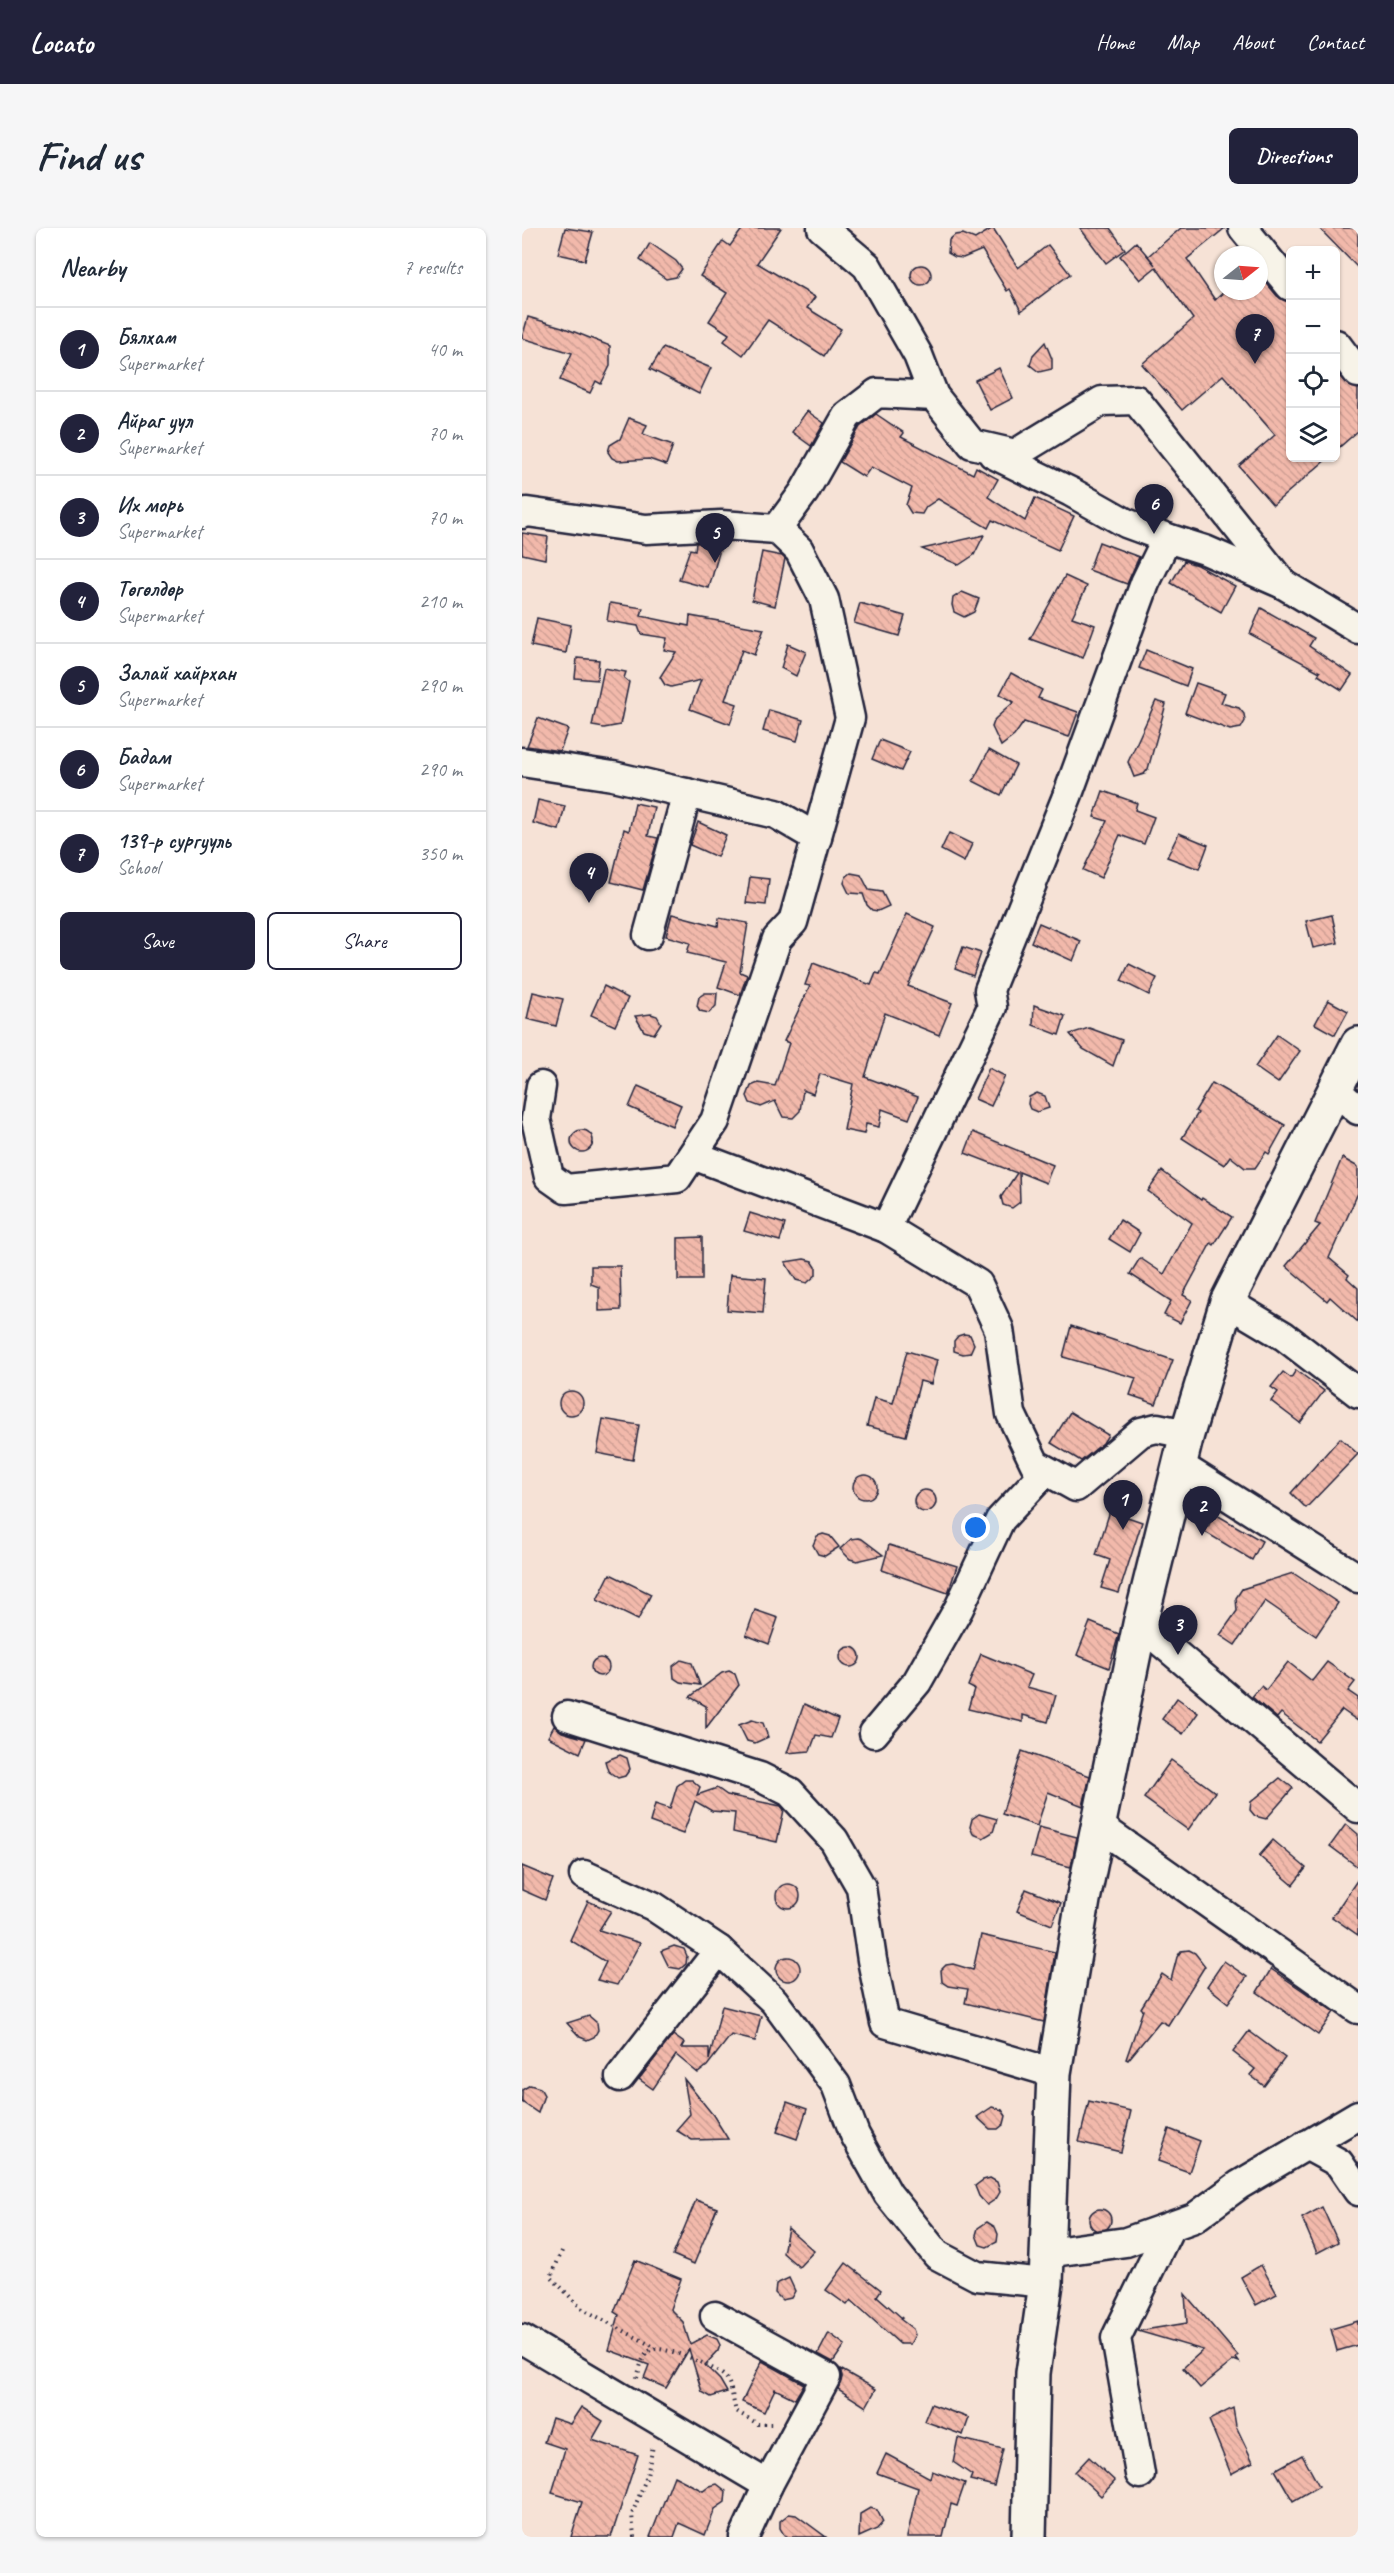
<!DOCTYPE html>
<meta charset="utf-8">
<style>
body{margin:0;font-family:Caveat,sans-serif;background:#f6f6f7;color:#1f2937}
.controls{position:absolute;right:18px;top:18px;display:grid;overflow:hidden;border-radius:9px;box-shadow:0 2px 4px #0004}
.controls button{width:54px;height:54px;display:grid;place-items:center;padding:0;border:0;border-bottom:2px solid #e0e1e3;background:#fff;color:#1f2937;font:30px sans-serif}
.compass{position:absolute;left:692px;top:18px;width:54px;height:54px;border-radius:50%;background:#fff;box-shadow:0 2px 4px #0004;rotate:73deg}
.you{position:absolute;left:454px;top:1300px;width:21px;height:21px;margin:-15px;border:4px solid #fff;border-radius:50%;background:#1a73e8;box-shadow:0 0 0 9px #1a73e833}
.badge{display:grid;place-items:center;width:39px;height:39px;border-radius:50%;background:#22223b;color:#fff;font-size:20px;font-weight:700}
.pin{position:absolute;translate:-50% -50px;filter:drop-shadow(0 2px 3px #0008)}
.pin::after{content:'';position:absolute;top:32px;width:21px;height:18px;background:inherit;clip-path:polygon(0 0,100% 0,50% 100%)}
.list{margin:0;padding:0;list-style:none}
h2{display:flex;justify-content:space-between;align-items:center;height:78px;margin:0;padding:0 24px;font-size:26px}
h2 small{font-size:20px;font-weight:400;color:#747a83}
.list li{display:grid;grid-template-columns:39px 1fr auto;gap:18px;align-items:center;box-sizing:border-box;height:84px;padding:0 24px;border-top:2px solid #e0e1e3}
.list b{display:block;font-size:22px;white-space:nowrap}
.list p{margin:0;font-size:20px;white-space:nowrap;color:#747a83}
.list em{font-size:20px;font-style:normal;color:#747a83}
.actions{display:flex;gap:12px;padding:18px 24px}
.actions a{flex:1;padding:14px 0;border:2px solid #22223b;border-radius:9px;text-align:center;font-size:21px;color:#22223b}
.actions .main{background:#22223b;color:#fff}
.icon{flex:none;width:33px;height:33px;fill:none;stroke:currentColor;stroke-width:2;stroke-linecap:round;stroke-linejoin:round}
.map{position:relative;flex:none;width:836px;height:2309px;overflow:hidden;border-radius:9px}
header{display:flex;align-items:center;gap:36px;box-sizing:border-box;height:84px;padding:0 30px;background:#22223b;color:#fff}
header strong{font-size:28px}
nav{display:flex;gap:33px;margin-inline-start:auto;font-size:21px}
.intro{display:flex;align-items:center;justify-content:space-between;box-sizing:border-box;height:144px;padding:0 36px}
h1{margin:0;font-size:42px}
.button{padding:15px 27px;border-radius:9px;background:#22223b;color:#fff;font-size:21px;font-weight:700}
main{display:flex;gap:36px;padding:0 36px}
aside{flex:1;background:#fff;border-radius:9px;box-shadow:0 2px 4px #0004}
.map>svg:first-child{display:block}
.building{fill:url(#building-back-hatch);stroke:#22223b;stroke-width:1.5}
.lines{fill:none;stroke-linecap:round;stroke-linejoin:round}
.minor-casing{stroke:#22223b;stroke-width:33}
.major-casing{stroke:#22223b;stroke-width:38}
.path{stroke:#22223b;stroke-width:4;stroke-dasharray:1.5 4.5;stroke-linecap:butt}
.minor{stroke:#f7f3e8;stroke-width:28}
.major{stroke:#f7f3e8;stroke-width:33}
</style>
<header>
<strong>Locato</strong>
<nav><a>Home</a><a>Map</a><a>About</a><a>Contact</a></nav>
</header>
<div class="intro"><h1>Find us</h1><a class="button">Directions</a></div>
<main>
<aside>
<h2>Nearby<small>7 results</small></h2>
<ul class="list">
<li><span class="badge">1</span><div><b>Бялхам</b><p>Supermarket</p></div><em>40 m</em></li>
<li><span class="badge">2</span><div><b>Айраг уул</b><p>Supermarket</p></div><em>70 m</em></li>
<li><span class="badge">3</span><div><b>Их морь</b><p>Supermarket</p></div><em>70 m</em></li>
<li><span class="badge">4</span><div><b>Төгөлдөр</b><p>Supermarket</p></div><em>210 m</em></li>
<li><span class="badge">5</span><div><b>Залай хайрхан</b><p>Supermarket</p></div><em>290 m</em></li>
<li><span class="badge">6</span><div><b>Бадам</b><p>Supermarket</p></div><em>290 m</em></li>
<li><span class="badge">7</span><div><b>139-р сургууль</b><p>School</p></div><em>350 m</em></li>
</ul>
<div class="actions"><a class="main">Save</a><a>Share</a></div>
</aside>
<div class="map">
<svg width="836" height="2309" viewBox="0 0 836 2309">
<defs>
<pattern id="building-back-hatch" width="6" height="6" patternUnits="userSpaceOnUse" patternTransform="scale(1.5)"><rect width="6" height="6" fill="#f2b9ab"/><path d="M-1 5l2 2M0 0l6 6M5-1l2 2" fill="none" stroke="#cf9f94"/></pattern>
</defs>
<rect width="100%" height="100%" fill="#f6e2d6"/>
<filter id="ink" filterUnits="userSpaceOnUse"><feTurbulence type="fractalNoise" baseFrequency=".0167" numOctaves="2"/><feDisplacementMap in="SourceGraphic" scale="12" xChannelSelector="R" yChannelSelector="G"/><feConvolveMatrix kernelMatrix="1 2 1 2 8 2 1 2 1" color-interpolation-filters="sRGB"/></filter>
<g filter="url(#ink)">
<g class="building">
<path d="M43 0 71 4 63 32 36 26Z"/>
<path d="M221 0H259L235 35 293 69 285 80 319 101 302 128 246 92 221 127 202 113 207 106 187 93 205 65 178 48 201 13 208 18Z"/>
<path d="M471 0 496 40 526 17 548 46 499 83 488 61 485 63 460 22 441 30 433 29 426 25 427 12 433 7 441 6 453 11Z"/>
<path d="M558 0H588L603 21 584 35Z"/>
<path d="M659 0H703L665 31 693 72 703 63H737V46L755 68 768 75V230H806L751 277 717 238 753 207 701 147 660 182 620 136 671 91 634 39 618 52 598 28 614 14 633 37 626 28Z"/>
<path d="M797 0H836V40Z"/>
<path d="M128 15 154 33 160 41 154 49 144 51 118 32Z"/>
<circle cx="399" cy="47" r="10"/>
<path d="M6 89 40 99 88 118V138L79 156 74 153 68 165 38 152 50 125 0 110Z"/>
<path d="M523 114 530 131V141L517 144 508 137 511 127Z"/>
<path d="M141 120 189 140 177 166 128 141Z"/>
<path d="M477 140 491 170 468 182 453 152Z"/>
<path d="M813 143 823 155 836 161V203L813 223Z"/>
<path d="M285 183 302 195 289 218 270 204Z"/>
<path d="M354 186 382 205 379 209 451 246 454 239 476 251 466 269 503 293 513 270 552 288 536 322 470 292 466 300 416 271 404 279 400 286 389 285 384 277 390 260 349 239 342 249 318 234 338 199Z"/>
<path d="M107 190 125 197 121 206 151 217 144 237 127 231 96 233 90 230 86 224 88 217 98 211Z"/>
<path d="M0 305 26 309 23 331 0 326Z"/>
<path d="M462 307 452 327 437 337 400 321Z"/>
<path d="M200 314 187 360 157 352 168 321 173 322 174 315Z"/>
<path d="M577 314 617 329 605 356 567 342Z"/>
<path d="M240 324 260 328 263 331 253 378 230 372Z"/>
<path d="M662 333 675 337 713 358 699 384 649 355Z"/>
<path d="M543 348 565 358 550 389 573 397 561 430 508 411Z"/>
<path d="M440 364 457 371 452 384 442 389 432 384 430 377 431 370Z"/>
<path d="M88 375 121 380 119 388 167 398 168 388 242 401 232 427 220 422 203 472 215 476 208 496 168 481 179 452 149 459 143 457 138 449 154 424 142 422 145 410 119 406 116 398 85 393Z"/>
<path d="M338 375 383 388 377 408 332 395Z"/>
<path d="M739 380 792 410 787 418 830 447 820 462 796 447 798 444 728 406Z"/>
<path d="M15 390 49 397 44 425 9 418Z"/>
<path d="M266 416 284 424 274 448 259 440Z"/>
<path d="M624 422 670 441 664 458 617 440Z"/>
<path d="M55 430 77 432 75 452 53 450Z"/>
<path d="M82 440 104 444 102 450 107 454 98 497 82 500 70 498Z"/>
<path d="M489 445 520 462 516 470 556 484 547 509 502 494 492 508 479 518 470 499 473 491 492 474 478 466Z"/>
<path d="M674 455 703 465 699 475 717 480 722 486 723 493 719 500 708 502 663 485Z"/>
<path d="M634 473 644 476 626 541 622 546 612 549 606 534Z"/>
<path d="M247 482 281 492 275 513 241 503Z"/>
<path d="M16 490 46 501 38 523 5 518Z"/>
<path d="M358 512 388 524 379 543 350 531Z"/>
<path d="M467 522 494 537 479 567 451 553Z"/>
<path d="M581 563 615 575 613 582 632 589 622 616 598 607 579 650 561 642 585 593 572 589Z"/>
<path d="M16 572 43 578 37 602 11 595Z"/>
<path d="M113 575 132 579 126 608 136 610 121 662 89 654 102 601 107 603Z"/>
<path d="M176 594 204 607 195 629 168 617Z"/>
<path d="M427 605 450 616 442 634 419 622Z"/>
<path d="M657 605 686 617 677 641 645 629Z"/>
<path d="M329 645 339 647 347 662 360 664 367 678 356 683 350 682 345 677 341 666 327 665 322 655 324 649Z"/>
<path d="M228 649 247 651 244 677 224 675Z"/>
<path d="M150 686 196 698 197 690 226 695 218 744 225 747 218 767 196 759 204 734 165 725 168 715 144 708Z"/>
<path d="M385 686 413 699 386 758 430 775 417 807 363 785 343 849 396 869 387 891 360 881 357 899 344 896 342 906 322 902 331 856 298 846 291 866 281 862 278 883 271 890 261 889 253 873 239 879 228 875 225 868 229 858 236 855 253 858 267 815 262 813 288 758 283 757 291 735 349 757 354 745 358 746Z"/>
<path d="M810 687 816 715 791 720 784 693Z"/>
<path d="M517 695 559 713 551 733 509 714Z"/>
<path d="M441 719 459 725 451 748 433 741Z"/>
<path d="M607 736 635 750 627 767 599 753Z"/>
<path d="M82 758 106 770 93 798 69 787Z"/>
<path d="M11 764 41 771 34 798 5 791Z"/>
<path d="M183 765H195L194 778 187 785 178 783 175 778 177 769Z"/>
<path d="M806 772 826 783 813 807 793 796Z"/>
<path d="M512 777 543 788 537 807 511 797Z"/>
<path d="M129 786 135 788 139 795 132 806 122 803 113 788Z"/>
<path d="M567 800 600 812 591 838 561 821 548 806Z"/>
<path d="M755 807 778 823 756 855 733 839Z"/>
<path d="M467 840 483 848 469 878 453 871Z"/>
<path d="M690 855 763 897 747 926 744 924 733 940H723L708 928 702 937 660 910 676 885 673 883Z"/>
<path d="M116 858 159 877 150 898 107 879Z"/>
<path d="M515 865 523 868 527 880 515 884 508 881 506 876 507 869Z"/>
<circle cx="60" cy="913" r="11"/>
<path d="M451 904 531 937 524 955 497 944 498 974 490 980 481 977 479 969 495 945 443 925Z"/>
<path d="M820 930 836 939V965L807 1030 827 1047 825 1050 836 1060V1094L808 1069 805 1073 764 1038 798 997 793 995Z"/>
<path d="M640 943 679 972 680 970 710 989 692 1017 689 1015 661 1067 670 1072 658 1095 642 1087 649 1073 608 1046 618 1030 642 1046 670 995 626 963Z"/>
<path d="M228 985 263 996 258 1013 222 1003Z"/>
<path d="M598 992 618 1005 608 1024 587 1011Z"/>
<path d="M180 1009V1052H156V1010Z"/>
<path d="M282 1031 290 1033 294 1039V1047L285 1055 274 1052 263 1034Z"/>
<path d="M69 1038H98L99 1082 77 1083V1059L69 1056Z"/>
<path d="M208 1047 244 1050 241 1085 205 1082Z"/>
<path d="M549 1098 651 1132 634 1176 608 1167 614 1150 541 1129Z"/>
<path d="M442 1106 448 1107 452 1116 448 1125 441 1126 432 1123V1113L436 1108Z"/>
<path d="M385 1123 415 1132 409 1156 398 1153 384 1208 345 1198 352 1170 371 1175Z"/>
<path d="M774 1142 802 1163 778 1195 749 1173 756 1164 749 1159 761 1144 769 1150Z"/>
<circle cx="49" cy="1175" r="12"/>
<path d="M548 1184 586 1207 581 1215 559 1233 529 1215Z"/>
<path d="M81 1191 117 1197 111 1232 75 1225Z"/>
<path d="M818 1210 836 1226 784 1280 769 1265Z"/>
<circle cx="343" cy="1259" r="12"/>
<circle cx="403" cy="1273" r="11"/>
<path d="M588 1283 620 1294 597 1365 579 1360 588 1332 574 1327Z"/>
<path d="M693 1286 740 1313 730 1332 683 1304Z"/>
<path d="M301 1306 308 1308 317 1319 303 1328 296 1326 291 1317 295 1308Z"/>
<path d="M336 1310 340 1311 361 1327 335 1333 328 1331 318 1321 329 1311Z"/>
<path d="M367 1317 435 1338 426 1365 360 1342Z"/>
<path d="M771 1345 816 1375 794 1408 743 1373 713 1417 698 1407 715 1383 714 1370 720 1361Z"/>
<path d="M88 1346 129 1366 116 1392 75 1372Z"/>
<path d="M233 1382 256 1390 247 1416 224 1407Z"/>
<path d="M568 1394 597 1406 587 1440 555 1427Z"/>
<circle cx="328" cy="1429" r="10"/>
<path d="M459 1426 510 1447 505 1459 534 1467 526 1494 501 1487V1494L446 1481 452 1461 446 1458Z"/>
<circle cx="78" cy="1439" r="9"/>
<path d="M159 1432 170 1435 178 1457 158 1454 152 1450 151 1438Z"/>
<path d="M766 1434 790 1453 805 1434 833 1454 826 1463 836 1470V1493L820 1482 795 1513 759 1485 755 1490 730 1469 739 1458 744 1462Z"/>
<path d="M207 1443 213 1446 217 1457 184 1500V1478L168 1469 200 1445Z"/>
<path d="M655 1470 676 1485 661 1506 640 1491Z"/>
<path d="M282 1476 316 1491 309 1510 294 1507 288 1523 265 1525Z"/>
<path d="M230 1492 241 1495 246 1509 233 1515 225 1513 217 1497Z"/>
<path d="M32 1498 40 1504 64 1511 58 1525 26 1509Z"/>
<path d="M500 1523 568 1548 561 1578 526 1564 515 1598 480 1586Z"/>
<path d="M98 1527 105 1530 108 1541 103 1548 96 1550 86 1543 83 1533Z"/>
<path d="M649 1532 693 1564 666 1602 622 1570Z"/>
<path d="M758 1550 771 1560 744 1591 733 1588 728 1582 729 1574Z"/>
<path d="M163 1552H170L178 1559 175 1567 195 1560 205 1567 259 1578 262 1582 255 1614 211 1604 213 1585 190 1583 173 1573 161 1606 128 1594 133 1576 148 1581 155 1558Z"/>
<path d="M457 1586 475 1591 471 1604 461 1610 451 1606 448 1599 450 1591Z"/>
<path d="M824 1596 836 1606V1639L808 1618Z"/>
<path d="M517 1599 555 1609 549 1639 509 1629Z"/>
<path d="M751 1612 784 1640 771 1657 737 1628Z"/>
<path d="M0 1638 31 1651 23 1672 0 1662Z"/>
<path d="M836 1651V1707L810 1689Z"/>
<circle cx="266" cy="1668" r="12"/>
<path d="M504 1661 539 1675 530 1697 495 1683Z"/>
<path d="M66 1673 89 1683 77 1702 118 1715 95 1757 75 1752 84 1734 48 1712Z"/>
<path d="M459 1707 533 1724 522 1794 443 1775 446 1761 426 1758 420 1754 419 1742 424 1737 431 1736 451 1742Z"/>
<path d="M152 1718 162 1721 165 1728 164 1736 158 1741 147 1739 139 1723Z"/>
<path d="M667 1722 673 1725 683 1738 646 1797 638 1793 606 1832 604 1831 621 1782 619 1780 640 1746 649 1752 655 1729 659 1723Z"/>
<circle cx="266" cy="1741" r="12"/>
<path d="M702 1733 725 1749 706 1775 685 1758Z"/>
<path d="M749 1741 812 1784 796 1807 735 1764Z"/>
<path d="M200 1778 239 1788 233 1813 209 1807 185 1838 176 1845 154 1827 131 1861 117 1851 151 1807 162 1815 159 1820H187V1832Z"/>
<path d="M67 1788 75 1795 76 1802 72 1809 65 1812 58 1809 45 1795Z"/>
<path d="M727 1803 763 1830 742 1858 728 1847 733 1841 711 1824Z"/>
<path d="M162 1851 191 1887 206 1911 170 1912 154 1902 168 1886Z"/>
<path d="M8 1857 18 1860 22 1867 16 1885 0 1874V1862Z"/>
<path d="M567 1873 609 1883 599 1924 557 1914Z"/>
<path d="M265 1874 285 1881 275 1911 255 1904Z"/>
<path d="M470 1879 480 1882 484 1888 482 1896 476 1901H468L455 1889Z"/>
<path d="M647 1901 678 1913 667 1944 636 1933Z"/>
<path d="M468 1950 475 1954 478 1964 474 1971 465 1977 457 1968 453 1958 461 1952Z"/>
<path d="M174 1972 195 1980 172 2036 151 2027Z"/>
<path d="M800 1979 816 2014 795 2025 780 1990Z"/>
<circle cx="578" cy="1992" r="11"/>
<path d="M465 1994 473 1999 476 2006 475 2014 465 2019 458 2017 454 2007 456 2000Z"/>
<path d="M266 2000 292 2023 277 2039 261 2025Z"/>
<path d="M113 2032 159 2051 148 2081 161 2094 168 2116 185 2107 195 2111 198 2117 196 2123 183 2137 198 2152 205 2164 189 2169 180 2164 167 2121 144 2160 122 2150 127 2137 87 2122 97 2087 92 2084Z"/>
<path d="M324 2035 359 2062 355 2068 380 2090 378 2091 391 2101 393 2107 388 2116H378L329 2072 325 2077 304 2062Z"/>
<path d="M739 2037 755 2066 734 2077 719 2049Z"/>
<path d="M267 2050 273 2063 269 2070 260 2072 253 2065 254 2056Z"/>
<path d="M663 2066 716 2128 714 2130 717 2134 712 2132 678 2160 661 2140 681 2122 616 2103 665 2095Z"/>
<path d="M836 2093V2117L815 2123 809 2101Z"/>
<path d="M307 2105 323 2117 311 2134 296 2126Z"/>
<path d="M240 2133 282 2156 273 2171 253 2161 242 2184 220 2174Z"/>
<path d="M318 2141 354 2161 344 2179 316 2161 320 2149Z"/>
<path d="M409 2176 447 2190 441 2207 402 2193Z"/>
<path d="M59 2179 81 2193 70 2212 116 2227 89 2309H49L60 2274 30 2265 43 2221 22 2214 30 2190 48 2196Z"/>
<path d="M711 2180 714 2198 731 2234 709 2246 687 2192Z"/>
<path d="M436 2210 481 2221 472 2258 448 2252 450 2247 431 2234Z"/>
<path d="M364 2226 408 2250 410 2243 443 2255 435 2278 429 2276 421 2309H385L396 2260 355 2245Z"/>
<path d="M780 2227 797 2258 771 2273 753 2242Z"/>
<path d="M567 2229 593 2253 579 2268 553 2244Z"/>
<path d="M152 2248 181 2263 188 2258 195 2256 204 2263 203 2274 193 2281 183 2307 157 2295 152 2309H128Z"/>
<path d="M348 2280 355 2282 361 2294 355 2301 337 2309 338 2286Z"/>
<path d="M267 2286 274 2287 304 2309H267L262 2307 258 2300V2293Z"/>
</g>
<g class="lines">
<defs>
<g id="minor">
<path d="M300 0 345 38 396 127 412 168 450 216 493 226 580 173 614 172 761 356 836 401"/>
<path d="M721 0 768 58"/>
<path d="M814 116 836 145"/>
<path d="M471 226 549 264 604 295 645 310"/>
<path d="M0 286 5 284 124 301 199 297 255 301 282 264 325 188 355 165 412 168"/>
<path d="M0 534 91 548 254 586 295 610"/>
<path d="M126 707 165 565"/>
<path d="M19 858 14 891 27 949 44 961 155 950 193 893 255 711 271 694 328 490 302 371 277 322 255 301"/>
<path d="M812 861 836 882"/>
<path d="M171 927 364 1000 456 1056 477 1101 489 1186 513 1236 554 1259 619 1204 635 1200 665 1206"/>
<path d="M364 1000 470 779 467 762 546 566 623 355 645 310 683 322 761 356"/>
<path d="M705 1074 762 1108 836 1165"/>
<path d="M657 1237 836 1350"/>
<path d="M618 1396 836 1580"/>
<path d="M45 1488 238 1549 268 1564 312 1612 339 1659 350 1732 363 1795 532 1845"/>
<path d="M352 1505 395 1454 437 1380 478 1292 524 1243"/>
<path d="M577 1598 836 1781"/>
<path d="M62 1647 131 1678 197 1722 252 1773 314 1857 333 1907 366 1966 415 2027 455 2048 524 2055"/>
<path d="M98 1849 197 1722"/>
<path d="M784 1917 817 1935 836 1963"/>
<path d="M525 2025 604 2014 672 1990 717 1957 836 1887"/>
<path d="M193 2088 304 2149 246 2257 222 2309"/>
<path d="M0 2111 246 2257"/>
<path d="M618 2246 594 2110 648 1999"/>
</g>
<path id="major" d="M507 2309 511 2145 524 2055 532 1845 561 1672 618 1396 665 1206 705 1074 836 816"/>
</defs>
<use href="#minor" class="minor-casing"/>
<use href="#major" class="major-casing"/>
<g class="path">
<path d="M40 2023 29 2049 59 2080 134 2120"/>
<path d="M115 2150C118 2140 120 2127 129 2122 141 2116 198 2140 205 2151 210 2159 211 2174 214 2183L236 2196H251"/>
<path d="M112 2309 110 2286 125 2248 131 2218"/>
</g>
<use href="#minor" class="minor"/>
<use href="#major" class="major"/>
</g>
</g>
</svg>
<div class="controls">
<button>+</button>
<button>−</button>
<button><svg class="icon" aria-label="locate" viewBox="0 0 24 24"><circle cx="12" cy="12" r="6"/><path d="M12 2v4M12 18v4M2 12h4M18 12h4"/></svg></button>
<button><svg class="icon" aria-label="layers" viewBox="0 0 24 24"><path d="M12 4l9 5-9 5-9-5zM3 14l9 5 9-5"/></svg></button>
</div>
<svg class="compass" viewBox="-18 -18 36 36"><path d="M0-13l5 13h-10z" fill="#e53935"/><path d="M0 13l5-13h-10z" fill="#747a83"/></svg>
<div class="you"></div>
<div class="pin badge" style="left:601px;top:1302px">1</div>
<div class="pin badge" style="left:680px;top:1308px">2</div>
<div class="pin badge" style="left:656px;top:1427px">3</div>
<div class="pin badge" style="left:67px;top:675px">4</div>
<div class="pin badge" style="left:193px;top:335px">5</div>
<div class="pin badge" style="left:632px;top:306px">6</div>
<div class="pin badge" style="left:733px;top:136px">7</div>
</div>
</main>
